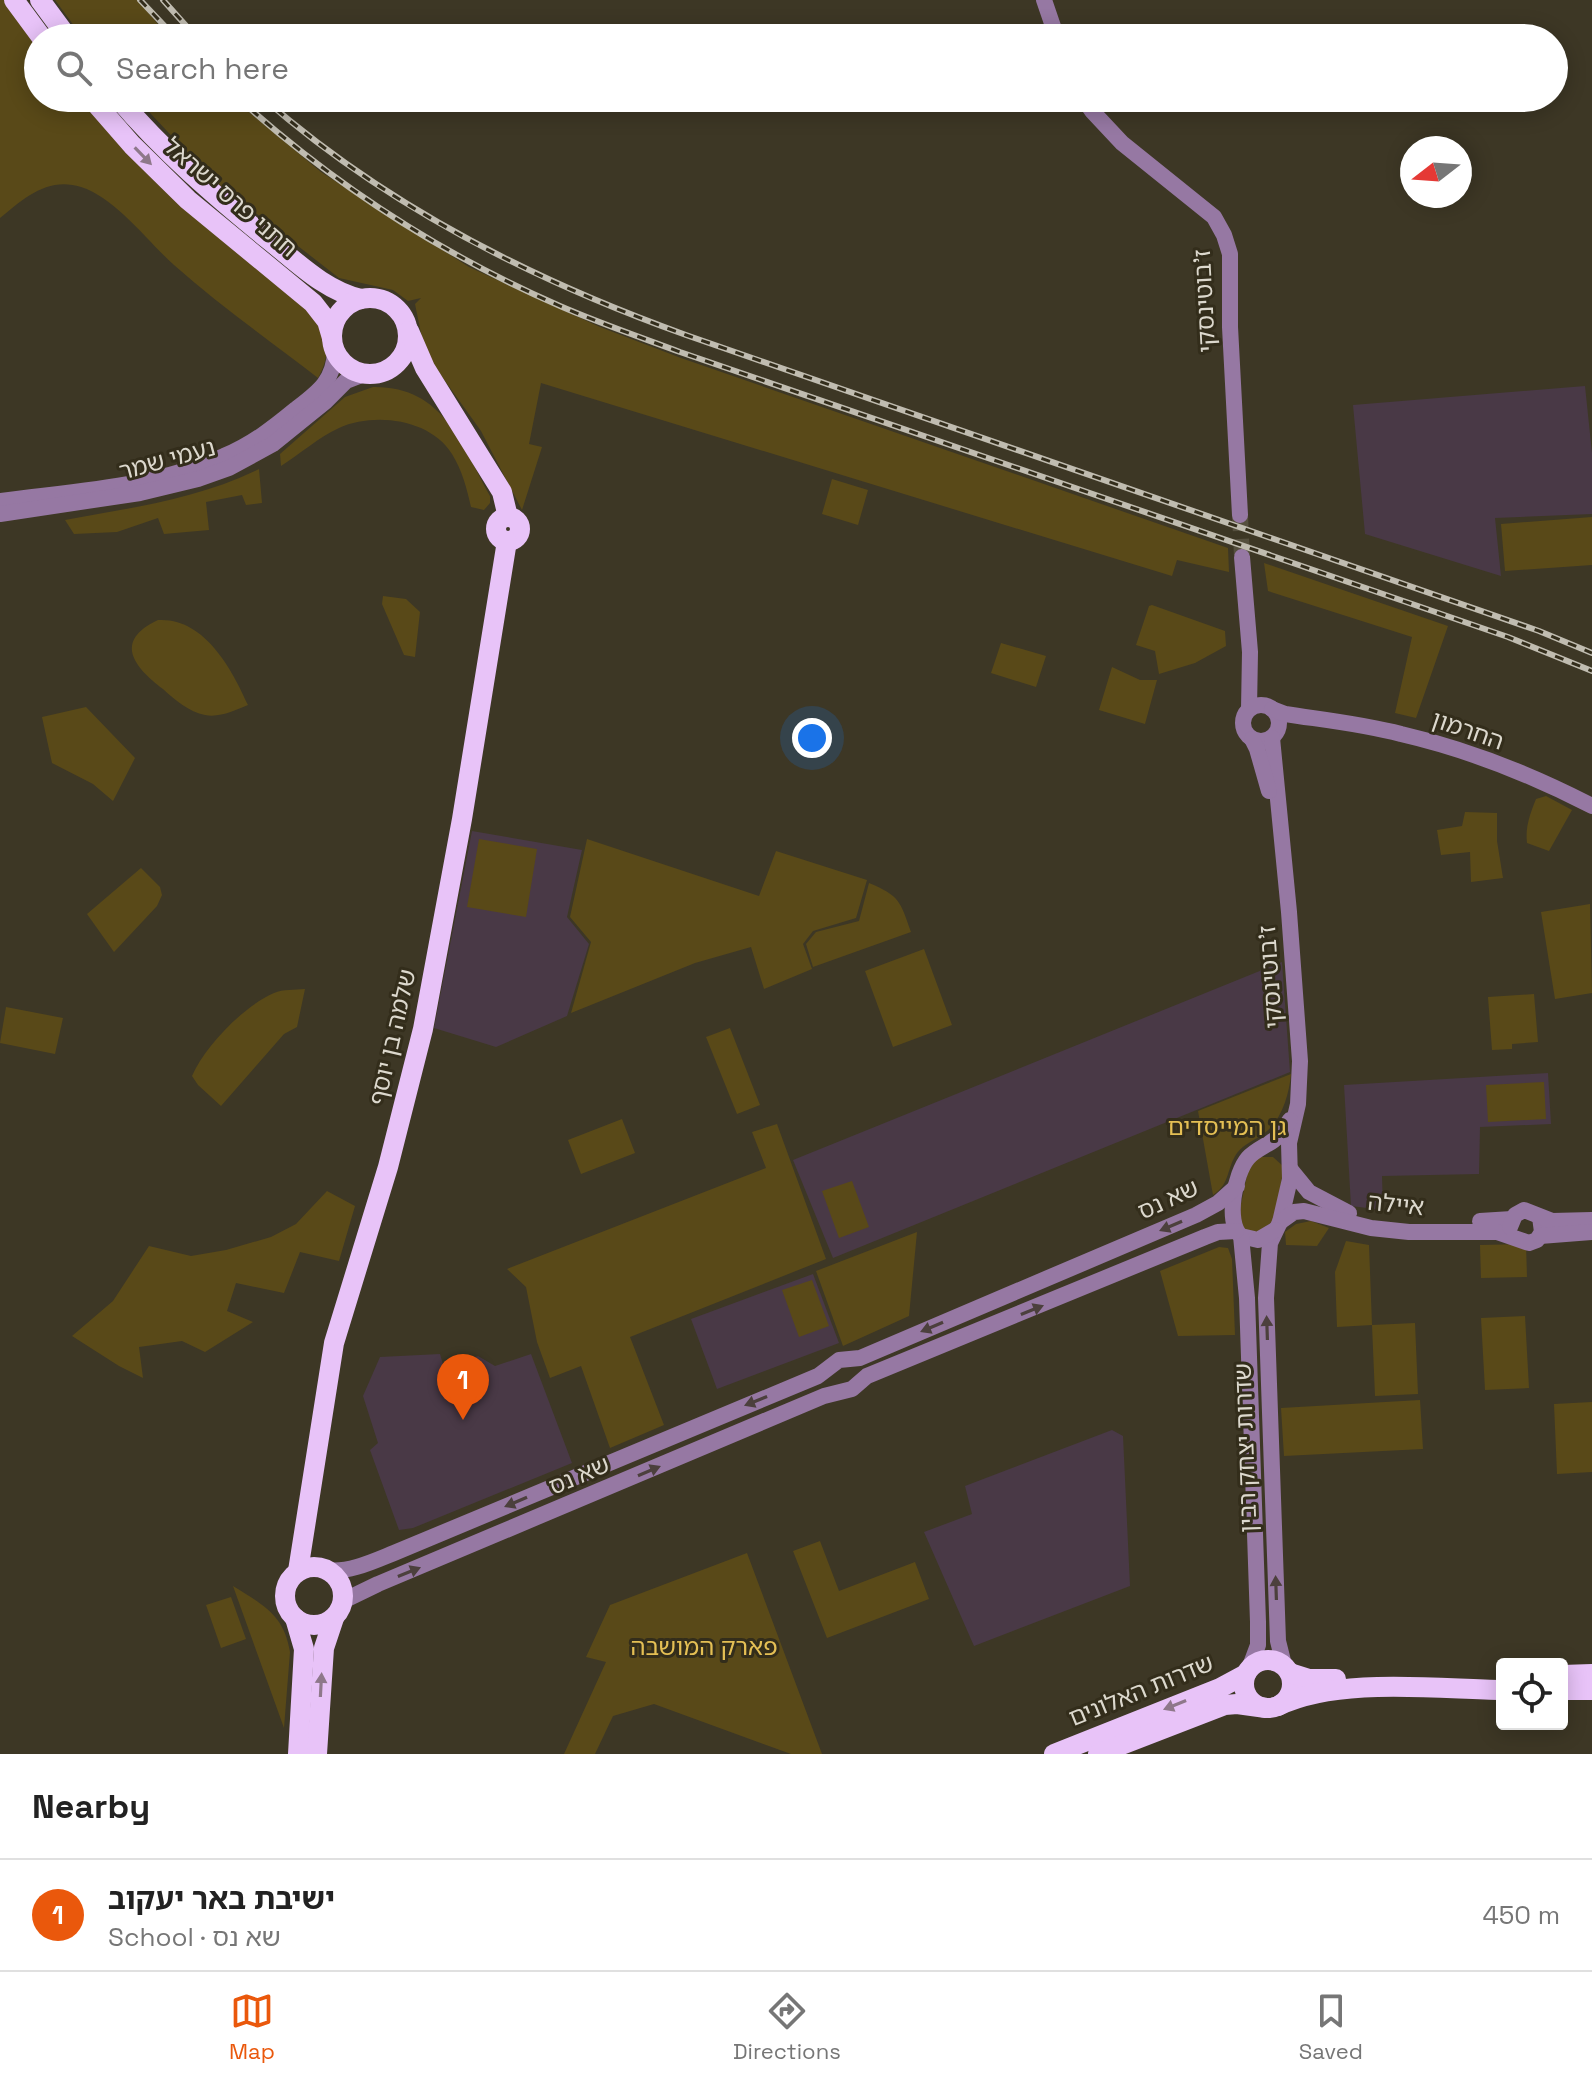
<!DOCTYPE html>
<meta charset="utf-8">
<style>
body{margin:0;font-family:"Space Grotesk","Noto Sans Hebrew",sans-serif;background:#f6f6f6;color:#222}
.controls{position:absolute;right:24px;bottom:24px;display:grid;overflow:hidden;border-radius:8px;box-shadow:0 4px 20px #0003}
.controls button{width:72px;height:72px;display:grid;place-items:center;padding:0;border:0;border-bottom:2px solid #e0e0e0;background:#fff;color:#222;font:40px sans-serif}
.compass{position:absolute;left:1400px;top:136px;width:72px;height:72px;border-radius:50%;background:#fff;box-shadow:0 4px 20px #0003;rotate:253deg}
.you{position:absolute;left:812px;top:738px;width:28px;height:28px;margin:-20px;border:6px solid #fff;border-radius:50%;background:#1a73e8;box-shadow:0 0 0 12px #1a73e833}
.badge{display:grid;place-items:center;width:52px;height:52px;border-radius:50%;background:#ea580c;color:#fff;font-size:26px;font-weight:700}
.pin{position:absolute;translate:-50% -66px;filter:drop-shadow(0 2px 4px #0008)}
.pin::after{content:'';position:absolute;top:42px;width:28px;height:24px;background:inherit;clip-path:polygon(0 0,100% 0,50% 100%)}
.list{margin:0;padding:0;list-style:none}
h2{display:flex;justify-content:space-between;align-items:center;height:104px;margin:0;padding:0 32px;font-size:34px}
h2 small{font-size:26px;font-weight:400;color:#767676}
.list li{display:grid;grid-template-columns:52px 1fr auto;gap:24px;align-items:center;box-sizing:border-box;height:112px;padding:0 32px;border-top:2px solid #e0e0e0}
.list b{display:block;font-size:30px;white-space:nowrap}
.list p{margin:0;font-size:26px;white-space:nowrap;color:#767676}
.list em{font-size:26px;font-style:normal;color:#767676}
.icon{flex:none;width:44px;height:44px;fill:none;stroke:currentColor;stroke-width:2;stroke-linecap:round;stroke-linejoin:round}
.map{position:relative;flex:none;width:1592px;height:1754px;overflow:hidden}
.search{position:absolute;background:#fff;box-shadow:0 4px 20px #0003;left:24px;right:24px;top:24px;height:88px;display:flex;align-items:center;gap:20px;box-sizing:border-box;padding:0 28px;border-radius:44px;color:#767676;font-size:30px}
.sheet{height:216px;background:#fff}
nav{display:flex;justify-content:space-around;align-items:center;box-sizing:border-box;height:112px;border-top:2px solid #e0e0e0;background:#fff;font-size:22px;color:#767676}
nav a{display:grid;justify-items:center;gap:4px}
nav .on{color:#ea580c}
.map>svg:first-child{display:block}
.education{fill:#493946}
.green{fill:#594918}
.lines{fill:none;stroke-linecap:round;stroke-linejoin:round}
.minor-tunnel{stroke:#554f3e;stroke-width:16;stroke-dasharray:16 8;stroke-linecap:butt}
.minor{stroke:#9678a3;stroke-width:16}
.major{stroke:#e8c3f8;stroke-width:20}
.rail-casing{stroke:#c0bcb0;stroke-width:6}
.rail{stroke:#332d1b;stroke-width:3;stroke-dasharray:9;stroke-linecap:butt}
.oneway{fill:#8e788a}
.oneway2{fill:#4c403d}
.labels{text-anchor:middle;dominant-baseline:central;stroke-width:6;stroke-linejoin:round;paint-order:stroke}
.street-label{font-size:24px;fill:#dcd8cd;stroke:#332d1b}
.park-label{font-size:24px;fill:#e4bf54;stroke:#332d1b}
</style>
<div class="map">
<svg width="1592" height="1754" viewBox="0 0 1592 1754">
<rect width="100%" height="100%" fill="#3d3725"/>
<g class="education">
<path d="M1585 386 1592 453V514L1495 518 1501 576 1365 534 1353 405Z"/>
<path d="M472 831 582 850 567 917 589 944 567 1016 496 1047 434 1028Z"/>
<path d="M1282 962 1290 1072 833 1258 793 1160Z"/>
<path d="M1548 1073 1551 1124 1480 1127 1479 1174 1382 1176 1383 1210 1351 1206 1344 1085Z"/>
<path d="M813 1274 839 1343 717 1389 691 1319Z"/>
<path d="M440 1354 444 1368 478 1356 495 1366 531 1354 572 1463 413 1528 399 1530 370 1450 378 1443 363 1396 380 1357Z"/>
<path d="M1112 1430 1123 1436 1130 1586 974 1646 924 1532 972 1514 965 1486Z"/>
</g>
<g class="green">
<path d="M0 0H4L38 45V98H81C132 157 193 206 251 257 269 273 310 306 321 326 331 343 327 362 318 378 270 341 219 305 174 265 147 241 116 198 81 187 48 176 23 199 0 218Z"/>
<path d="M55 0H137L170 38H83Z"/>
<path d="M136 98H232L321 172 469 267 600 327 681 358 1228 548 1229 572 1177 560 1172 576 541 383 529 444 542 447 522 510 481 431 425 353 415 304 421 298 408 301 393 290 339 278 212 179Z"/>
<path d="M373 387C443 386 461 443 490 496V503L484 510 471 507C467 489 462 470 452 454 430 419 375 412 339 428 319 437 300 454 281 466L280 454 345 397Z"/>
<path d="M259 469 262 503 246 505 242 495 206 502 209 530 164 534 158 518 117 532 74 534 65 520C130 508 198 499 259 469Z"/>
<path d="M832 479 868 490 858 525 822 514Z"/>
<path d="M1592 517V565L1505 571 1501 524Z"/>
<path d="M1264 563 1448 626 1416 718 1395 713 1412 637 1268 591Z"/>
<path d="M383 596 406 599 420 612 415 657 404 655 382 604Z"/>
<path d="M1152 605 1225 631 1226 646 1195 663 1159 674 1155 651 1136 645 1149 606Z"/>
<path d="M158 620C204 617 232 669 248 705 235 710 220 718 205 715 189 712 175 700 163 689 134 667 113 641 158 620Z"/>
<path d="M1001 643 1046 656 1036 687 991 673Z"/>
<path d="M1112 667 1140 680H1157L1145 724 1099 710Z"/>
<path d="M86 707 135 758 113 801 93 784 52 763 42 717Z"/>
<path d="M1546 796 1572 810 1549 851 1527 843C1525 827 1530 814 1536 799Z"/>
<path d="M1465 812 1497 813V841L1503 878 1471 882 1470 852 1441 855 1437 830 1462 826Z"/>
<path d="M479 839 537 849 526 917 467 907Z"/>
<path d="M587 839 759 896 776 851 867 880 856 918 813 931 803 944 812 969 764 989 751 947 695 963 571 1013 591 942 570 917Z"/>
<path d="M141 868 160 887 162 895 157 906 114 952 87 914Z"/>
<path d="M869 883C900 896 900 901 911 932L813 967 806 944 816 932 859 921Z"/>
<path d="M1590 904 1592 993 1555 999 1541 912Z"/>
<path d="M924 949 952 1025 893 1047 865 971Z"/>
<path d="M305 989 297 1027 284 1034 221 1106 198 1085 192 1076C205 1046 244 1006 274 993 283 989 295 990 305 989Z"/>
<path d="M1534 994 1538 1042 1512 1044V1049L1492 1050 1488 997Z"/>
<path d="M6 1007 63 1018 55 1054 0 1043Z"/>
<path d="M730 1028 760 1105 737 1114 706 1037Z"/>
<path d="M1291 1074C1289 1096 1281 1122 1262 1135 1253 1141 1244 1144 1237 1153 1226 1169 1231 1183 1213 1195L1198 1111Z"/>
<path d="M1544 1082 1546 1119 1488 1122 1486 1085Z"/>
<path d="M622 1119 635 1153 581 1174 568 1140Z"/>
<path d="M777 1124 826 1259 630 1337 664 1425 610 1448 581 1366 550 1378 537 1342 526 1287 507 1269 766 1168 752 1132Z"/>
<path d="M1259 1157H1273L1284 1167 1274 1221 1251 1236 1237 1223 1249 1166Z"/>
<path d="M852 1181 869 1227 839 1238 822 1191Z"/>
<path d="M327 1191 355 1206 339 1261 300 1252 284 1293 236 1283 227 1311 253 1322 205 1352 182 1341 139 1347 143 1378 119 1366 72 1336 113 1301 149 1246 191 1256 226 1250 271 1237 296 1224Z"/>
<path d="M1311 1221 1329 1228 1317 1246 1286 1245 1285 1232 1296 1224Z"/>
<path d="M917 1232 909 1316 843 1346 816 1271Z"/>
<path d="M1346 1241 1369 1245 1372 1325 1415 1323 1418 1394 1375 1396 1372 1325 1337 1327 1335 1272Z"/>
<path d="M1526 1244 1527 1277 1481 1278 1480 1245Z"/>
<path d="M1219 1247 1228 1248 1232 1259 1235 1335 1178 1336 1160 1271Z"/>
<path d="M812 1280 829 1326 799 1337 782 1290Z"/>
<path d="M1525 1316 1529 1388 1485 1390 1481 1318Z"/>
<path d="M1420 1400 1423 1449 1284 1456 1281 1408Z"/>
<path d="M1592 1402V1472L1557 1474 1554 1404Z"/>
<path d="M820 1541 839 1591 915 1562 929 1599 827 1638 793 1551Z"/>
<path d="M747 1553 822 1754H791L654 1704 613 1716 595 1754H564L606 1662 586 1657 610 1605Z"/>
<path d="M233 1586C263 1605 284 1614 290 1652L284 1728Z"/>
<path d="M231 1597 246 1639 221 1648 206 1605Z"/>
</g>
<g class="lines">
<path class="minor-tunnel" d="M1240 515 1242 557"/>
<g class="minor">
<path d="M1044 0 1057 38"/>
<path d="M1083 98 1092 111 1122 143 1214 217 1224 235 1230 254V327L1240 515"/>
<path d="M0 501C74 491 155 487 224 456 251 445 273 428 296 409 318 392 334 381 335 351"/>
<path d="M0 514 140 493 198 479 229 468 273 444 325 402 346 381 364 374"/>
<path d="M1242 557 1250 652 1249 709"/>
<circle cx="1261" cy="723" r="18"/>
<path d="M1272 709 1285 714C1324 720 1363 724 1401 734 1466 749 1532 775 1592 806"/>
<path d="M1272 738 1289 912 1300 1061 1298 1104 1289 1143 1290 1179 1280 1222 1270 1243 1266 1298 1278 1641 1284 1665"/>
<path d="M1252 739 1257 749 1269 791"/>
<path d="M1291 1170 1309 1192 1349 1213"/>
<path d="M1480 1221 1512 1219"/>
<path d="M1280 1222 1294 1212 1304 1211 1371 1228 1409 1232H1497L1529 1243 1537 1240 1542 1232 1540 1217"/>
<path d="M1510 1227 1515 1215 1524 1210 1552 1221 1592 1220"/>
<path d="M1275 1230 1258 1240 1241 1236C1225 1222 1235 1173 1248 1158 1255 1150 1266 1146 1274 1140 1281 1135 1285 1127 1290 1120"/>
<path d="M1241 1236 1247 1298 1258 1622V1645L1249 1669"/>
<path d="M1540 1236 1592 1232"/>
<path d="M327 1570C349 1573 374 1561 394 1553L818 1376 839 1360 860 1358 1196 1215 1218 1203 1237 1186"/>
<path d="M341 1607 347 1599 378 1584 824 1396 852 1389 867 1376 1205 1237 1218 1232 1236 1231"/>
</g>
<g class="major">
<path d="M14 0 42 38"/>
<path d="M40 0 68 38"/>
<path d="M91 98 132 145 188 200 313 303 327 321 332 338"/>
<path d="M118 98C163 151 215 196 269 240 298 263 324 290 361 299"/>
<circle cx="370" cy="336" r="38"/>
<path d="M409 331 425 368 502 492 508 517"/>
<circle cx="508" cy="529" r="12"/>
<circle cx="314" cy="1596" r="29"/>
<path d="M298 1571 334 1343 388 1167 423 1029 462 819 507 541"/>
<path d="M295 1618 304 1649 298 1754"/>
<circle cx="1268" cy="1684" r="24"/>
<path d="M1290 1673 1309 1679H1336"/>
<path d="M1562 1675 1592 1674"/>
<path d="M1562 1690H1592"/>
<path d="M1278 1706C1338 1677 1435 1689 1502 1690"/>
<path d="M317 1754 324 1648 334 1618"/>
<path d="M1054 1754 1220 1688 1246 1674"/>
<path d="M1098 1754 1225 1705 1237 1704 1266 1708"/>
</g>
<defs>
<g id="rail">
<path d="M140 0 176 38"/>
<path d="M163 0 197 38"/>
<path d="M238 98C333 184 443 255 560 306 599 323 640 337 680 352L1508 637 1592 671"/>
<path d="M263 98C386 206 532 280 686 335L1539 631 1592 653"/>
</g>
</defs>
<use href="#rail" class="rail-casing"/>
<use href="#rail" class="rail"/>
</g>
<defs><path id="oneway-solid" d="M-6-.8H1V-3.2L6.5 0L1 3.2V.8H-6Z" transform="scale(2)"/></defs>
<g class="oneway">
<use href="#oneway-solid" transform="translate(143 156) rotate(46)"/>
<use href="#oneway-solid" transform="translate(321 1685) rotate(-87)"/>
<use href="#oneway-solid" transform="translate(1175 1705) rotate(158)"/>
</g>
<g class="oneway2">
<use href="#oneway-solid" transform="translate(1171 1226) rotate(157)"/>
<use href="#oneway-solid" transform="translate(1032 1310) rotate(-22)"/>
<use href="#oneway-solid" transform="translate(932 1327) rotate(157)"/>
<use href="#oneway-solid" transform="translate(1267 1328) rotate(-92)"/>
<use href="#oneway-solid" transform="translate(756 1401) rotate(158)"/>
<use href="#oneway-solid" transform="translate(649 1471) rotate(-23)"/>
<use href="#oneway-solid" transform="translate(516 1502) rotate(157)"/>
<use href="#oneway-solid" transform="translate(409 1572) rotate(-22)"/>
<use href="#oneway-solid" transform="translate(1276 1588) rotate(-92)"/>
</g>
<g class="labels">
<g class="street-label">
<text transform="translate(231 197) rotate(41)">חתני פרס ישראל</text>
<text transform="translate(1204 301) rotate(-93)">ז'בוטינסקי</text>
<text transform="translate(167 459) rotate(-15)">נעמי שמר</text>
<text transform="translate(1468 730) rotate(19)">החרמון</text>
<text transform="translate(1270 977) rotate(-94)">ז'בוטינסקי</text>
<text transform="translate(392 1037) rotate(-77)">שלמה בן יוסף</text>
<text transform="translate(1168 1199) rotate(-25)">שא נס</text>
<text transform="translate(1396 1204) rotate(6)">איילה</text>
<text transform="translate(1245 1448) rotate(-92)">שדרות יצחק רבין</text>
<text transform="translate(579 1475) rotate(-23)">שא נס</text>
<text transform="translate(1141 1690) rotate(-22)">שדרות האלונים</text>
</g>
<g class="park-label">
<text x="1227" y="1126">גן המייסדים</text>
<text x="704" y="1646">פארק המושבה</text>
</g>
</g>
</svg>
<div class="controls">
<button><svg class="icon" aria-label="locate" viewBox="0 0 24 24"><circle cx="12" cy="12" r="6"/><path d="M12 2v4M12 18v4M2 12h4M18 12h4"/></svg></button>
</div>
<svg class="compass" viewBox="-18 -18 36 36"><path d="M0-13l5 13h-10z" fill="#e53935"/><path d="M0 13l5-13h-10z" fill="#767676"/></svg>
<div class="you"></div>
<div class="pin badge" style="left:463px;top:1420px">1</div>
<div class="search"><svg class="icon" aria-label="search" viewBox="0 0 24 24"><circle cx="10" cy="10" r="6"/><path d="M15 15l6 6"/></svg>Search here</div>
</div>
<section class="sheet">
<h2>Nearby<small></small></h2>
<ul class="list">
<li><span class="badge">1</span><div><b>ישיבת באר יעקוב</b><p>School · שא נס</p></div><em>450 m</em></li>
</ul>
</section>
<nav>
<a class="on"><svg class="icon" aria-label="map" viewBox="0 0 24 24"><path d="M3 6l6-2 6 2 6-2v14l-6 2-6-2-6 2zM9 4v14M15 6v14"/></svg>Map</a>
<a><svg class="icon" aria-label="directions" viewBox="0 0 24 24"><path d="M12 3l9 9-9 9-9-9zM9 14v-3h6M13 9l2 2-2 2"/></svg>Directions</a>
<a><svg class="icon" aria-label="saved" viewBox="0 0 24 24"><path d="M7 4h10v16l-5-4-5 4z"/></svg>Saved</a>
</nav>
